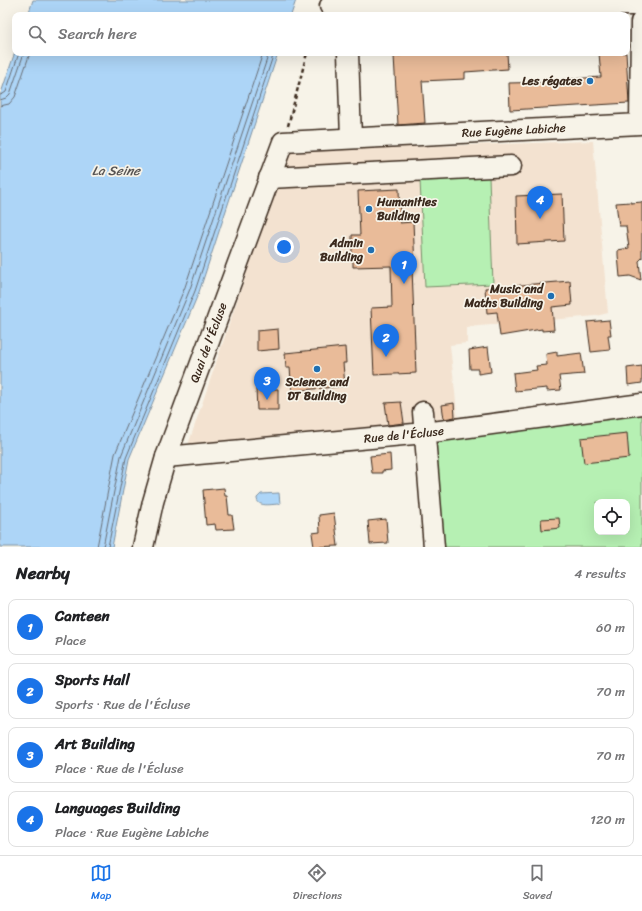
<!DOCTYPE html>
<meta charset="utf-8">
<style>
body{margin:0;font-family:Sriracha,sans-serif;background:#f6f6f6;color:#202124}
.controls{position:absolute;right:12px;bottom:12px;display:grid;overflow:hidden;border-radius:8px;box-shadow:0 4px 16px #0002}
.controls button{width:36px;height:36px;display:grid;place-items:center;padding:0;border:0;border-bottom:1px solid #e0e0e0;background:#fff;color:#202124;font:20px sans-serif}
.you{position:absolute;left:284px;top:247px;width:14px;height:14px;margin:-10px;border:3px solid #fff;border-radius:50%;background:#1a73e8;box-shadow:0 0 0 6px #1a73e833}
.badge{display:grid;place-items:center;width:26px;height:26px;border-radius:50%;background:#1a73e8;color:#fff;font-size:13px;font-weight:700}
.pin{position:absolute;translate:-50% -33px;filter:drop-shadow(0 1px 2px #0008)}
.pin::after{content:'';position:absolute;top:21px;width:14px;height:12px;background:inherit;clip-path:polygon(0 0,100% 0,50% 100%)}
.list{margin:0;padding:0;list-style:none}
h2{display:flex;justify-content:space-between;align-items:center;height:52px;margin:0;padding:0 16px;font-size:17px}
h2 small{font-size:13px;font-weight:400;color:#757577}
.list li{display:grid;grid-template-columns:26px 1fr auto;gap:12px;align-items:center;box-sizing:border-box;height:56px;margin:0 8px 8px;padding:0 8px;border:1px solid #e0e0e0;border-radius:8px}
.list b{display:block;font-size:15px;white-space:nowrap}
.list p{margin:0;font-size:13px;white-space:nowrap;color:#757577}
.list em{font-size:13px;font-style:normal;color:#757577}
.icon{flex:none;width:22px;height:22px;fill:none;stroke:currentColor;stroke-width:2;stroke-linecap:round;stroke-linejoin:round}
.map{position:relative;flex:none;width:642px;height:547px;overflow:hidden}
.search{position:absolute;background:#fff;box-shadow:0 4px 16px #0002;left:12px;right:12px;top:12px;height:44px;display:flex;align-items:center;gap:10px;box-sizing:border-box;padding:0 14px;border-radius:8px;color:#757577;font-size:15px}
.sheet{height:308px;background:#fff}
nav{display:flex;justify-content:space-around;align-items:center;box-sizing:border-box;height:56px;border-top:1px solid #e0e0e0;background:#fff;font-size:11px;color:#757577}
nav a{display:grid;justify-items:center;gap:2px}
nav .on{color:#1a73e8}
.map>svg:first-child{display:block}
.built{fill:#f3e2d0}
.green{fill:#b6f0b3;stroke:#788d68;fill-rule:evenodd}
.water{fill:#add5f7;stroke:#7f91a0}
.lines{fill:none;stroke-linecap:round;stroke-linejoin:round}
.shore{stroke:#696e75;stroke-width:1}
.building{fill:#e9bb99;stroke:#3b2a1e}
.minor-casing{stroke:#3b2a1e;stroke-width:23}
.path{stroke:#3b2a1e;stroke-width:2.5;stroke-dasharray:4 3;stroke-linecap:butt}
.minor{stroke:#f7f3e8;stroke-width:20}
.poi-dot{fill:#1f6fb2;stroke:#f7f3e8;stroke-width:1.5}
.labels{text-anchor:middle;dominant-baseline:central;stroke-width:3.5;stroke-linejoin:round;paint-order:stroke}
.poi-label{font-size:12px;font-weight:bold;fill:#3b2a1e;stroke:#f7f3e8;text-anchor:end}
.street-label{font-size:12px;fill:#3b2a1e;stroke:#f7f3e8}
.water-label{font-size:13px;font-style:italic;fill:#585554;stroke:#f7f3e8}
</style>
<div class="map">
<svg width="642" height="547" viewBox="0 0 642 547">
<rect width="100%" height="100%" fill="#f7f3e8"/>
<filter id="ink" filterUnits="userSpaceOnUse"><feTurbulence type="fractalNoise" baseFrequency=".025" numOctaves="2"/><feDisplacementMap in="SourceGraphic" scale="8" xChannelSelector="R" yChannelSelector="G"/><feConvolveMatrix kernelMatrix="1 2 1 2 8 2 1 2 1" color-interpolation-filters="sRGB"/></filter>
<g filter="url(#ink)">
<path class="built" d="M593 141 608 313 596 316 467 327V343L450 345 458 421 187 448 288 151Z"/>
<g class="green">
<path d="M489 177 493 284 425 287 420 180Z"/>
<path d="M642 405V547H434L425 433ZM597 502H627V532H597Z"/>
</g>
<g class="water">
<path d="M33 0H296L291 15H28Z"/>
<path d="M15 52 278 53 199 292 129 459 112 547H0V96Z"/>
<path d="M279 493 280 504C272 504 257 508 257 498L261 494Z"/>
</g>
<g class="lines">
<g class="shore">
<path d="M0 95 3 94 6 92 19 53"/>
<path d="M0 100 6 98 10 94 24 53"/>
<path d="M0 106 9 104 15 97 30 53"/>
<path d="M97 547 115 454 185 287 263 53"/>
<path d="M103 547 121 456 190 289 269 53"/>
<path d="M108 547 126 458 195 291 274 53"/>
</g>
</g>
<g class="building">
<path d="M450 53H507L508 69 465 72V79L422 81 425 123 398 125 394 56Z"/>
<path d="M599 53H626L629 103 510 110 509 83 552 82V80L601 77Z"/>
<path d="M399 189 400 223 413 222 415 268H412L416 373 374 375 371 308 392 307 391 266 353 267V259H352V235H360L358 191Z"/>
<path d="M562 194 564 241 517 244 516 196Z"/>
<path d="M631 202V203L642 202V258L639 261 641 280 630 276 620 277 618 255V250L629 248 626 226H619L616 203Z"/>
<path d="M570 281 572 305 552 307 554 330 542 331V329L500 336 497 312 487 313 485 288Z"/>
<path d="M609 320 611 335H608L610 350 591 352 587 322Z"/>
<path d="M278 329 279 349 257 351V331Z"/>
<path d="M345 347 346 363H343L345 386 292 391 290 368H286L285 353Z"/>
<path d="M488 347 491 372 478 374V369H470L469 350Z"/>
<path d="M557 352V356L581 353 584 374 559 376 561 390 547 391V388L515 391 513 373 537 370 536 366 547 365 546 354Z"/>
<path d="M642 366V383L628 385 627 368Z"/>
<path d="M256 389H278V410H257Z"/>
<path d="M401 402 404 423 388 425 385 403Z"/>
<path d="M454 403 455 417 444 419 442 405Z"/>
<path d="M627 433 629 458 584 463 581 438Z"/>
<path d="M390 454 391 470 382 471V473H372L370 456Z"/>
<path d="M224 488 225 496H227L229 515H232L234 529 216 530 215 524 206 525 203 490Z"/>
<path d="M334 513 338 546 314 547 312 533 320 532 319 515Z"/>
<path d="M559 518 560 528 542 530 541 519Z"/>
<path d="M386 519 388 543 370 544 368 521Z"/>
</g>
<g class="lines">
<defs>
<g id="minor">
<path d="M330 6 642 5"/>
<path d="M348 53 351 138"/>
<path d="M269 178 511 166"/>
<path d="M423 412 434 547"/>
<path id="s1" d="M166 457 425 433 642 404"/>
<path id="s2" d="M143 547 153 502 166 457 283 142 640 124 641 22H642"/>
</g>
</defs>
<use href="#minor" class="minor-casing"/>
<path class="path" d="M288 126 307 53"/>
<use href="#minor" class="minor"/>
</g>
</g>
<g class="poi-dot">
<circle cx="590" cy="81" r="4"/>
<circle cx="369" cy="209" r="4"/>
<circle cx="371" cy="250" r="4"/>
<circle cx="551" cy="296" r="4"/>
<circle cx="317" cy="369" r="4"/>
</g>
<g class="labels">
<g class="poi-label">
<text x="582" y="81">Les régates</text>
<text x="377" y="202" text-anchor="start">Humanities<tspan x="377" dy="14">Building</tspan></text>
<text x="363" y="243">Admin<tspan x="363" dy="14">Building</tspan></text>
<text x="543" y="289">Music and<tspan x="543" dy="14">Maths Building</tspan></text>
<text x="317" y="382" text-anchor="middle">Science and<tspan x="317" dy="14">DT Building</tspan></text>
</g>
<g class="street-label">
<text stroke="none"><textPath href="#s2" startOffset="660">Rue Eugène Labiche</textPath></text>
<text stroke="none"><textPath href="#s2" startOffset="215">Quai de l'Écluse</textPath></text>
<text stroke="none"><textPath href="#s1" startOffset="239">Rue de l'Écluse</textPath></text>
</g>
<g class="water-label">
<text x="116" y="170">La Seine</text>
</g>
</g>
</svg>
<div class="controls">
<button><svg class="icon" aria-label="locate" viewBox="0 0 24 24"><circle cx="12" cy="12" r="6"/><path d="M12 2v4M12 18v4M2 12h4M18 12h4"/></svg></button>
</div>
<div class="you"></div>
<div class="pin badge" style="left:404px;top:284px">1</div>
<div class="pin badge" style="left:386px;top:357px">2</div>
<div class="pin badge" style="left:267px;top:400px">3</div>
<div class="pin badge" style="left:540px;top:219px">4</div>
<div class="search"><svg class="icon" aria-label="search" viewBox="0 0 24 24"><circle cx="10" cy="10" r="6"/><path d="M15 15l6 6"/></svg>Search here</div>
</div>
<section class="sheet">
<h2>Nearby<small>4 results</small></h2>
<ul class="list">
<li><span class="badge">1</span><div><b>Canteen</b><p>Place</p></div><em>60 m</em></li>
<li><span class="badge">2</span><div><b>Sports Hall</b><p>Sports · Rue de l'Écluse</p></div><em>70 m</em></li>
<li><span class="badge">3</span><div><b>Art Building</b><p>Place · Rue de l'Écluse</p></div><em>70 m</em></li>
<li><span class="badge">4</span><div><b>Languages Building</b><p>Place · Rue Eugène Labiche</p></div><em>120 m</em></li>
</ul>
</section>
<nav>
<a class="on"><svg class="icon" aria-label="map" viewBox="0 0 24 24"><path d="M3 6l6-2 6 2 6-2v14l-6 2-6-2-6 2zM9 4v14M15 6v14"/></svg>Map</a>
<a><svg class="icon" aria-label="directions" viewBox="0 0 24 24"><path d="M12 3l9 9-9 9-9-9zM9 14v-3h6M13 9l2 2-2 2"/></svg>Directions</a>
<a><svg class="icon" aria-label="saved" viewBox="0 0 24 24"><path d="M7 4h10v16l-5-4-5 4z"/></svg>Saved</a>
</nav>
